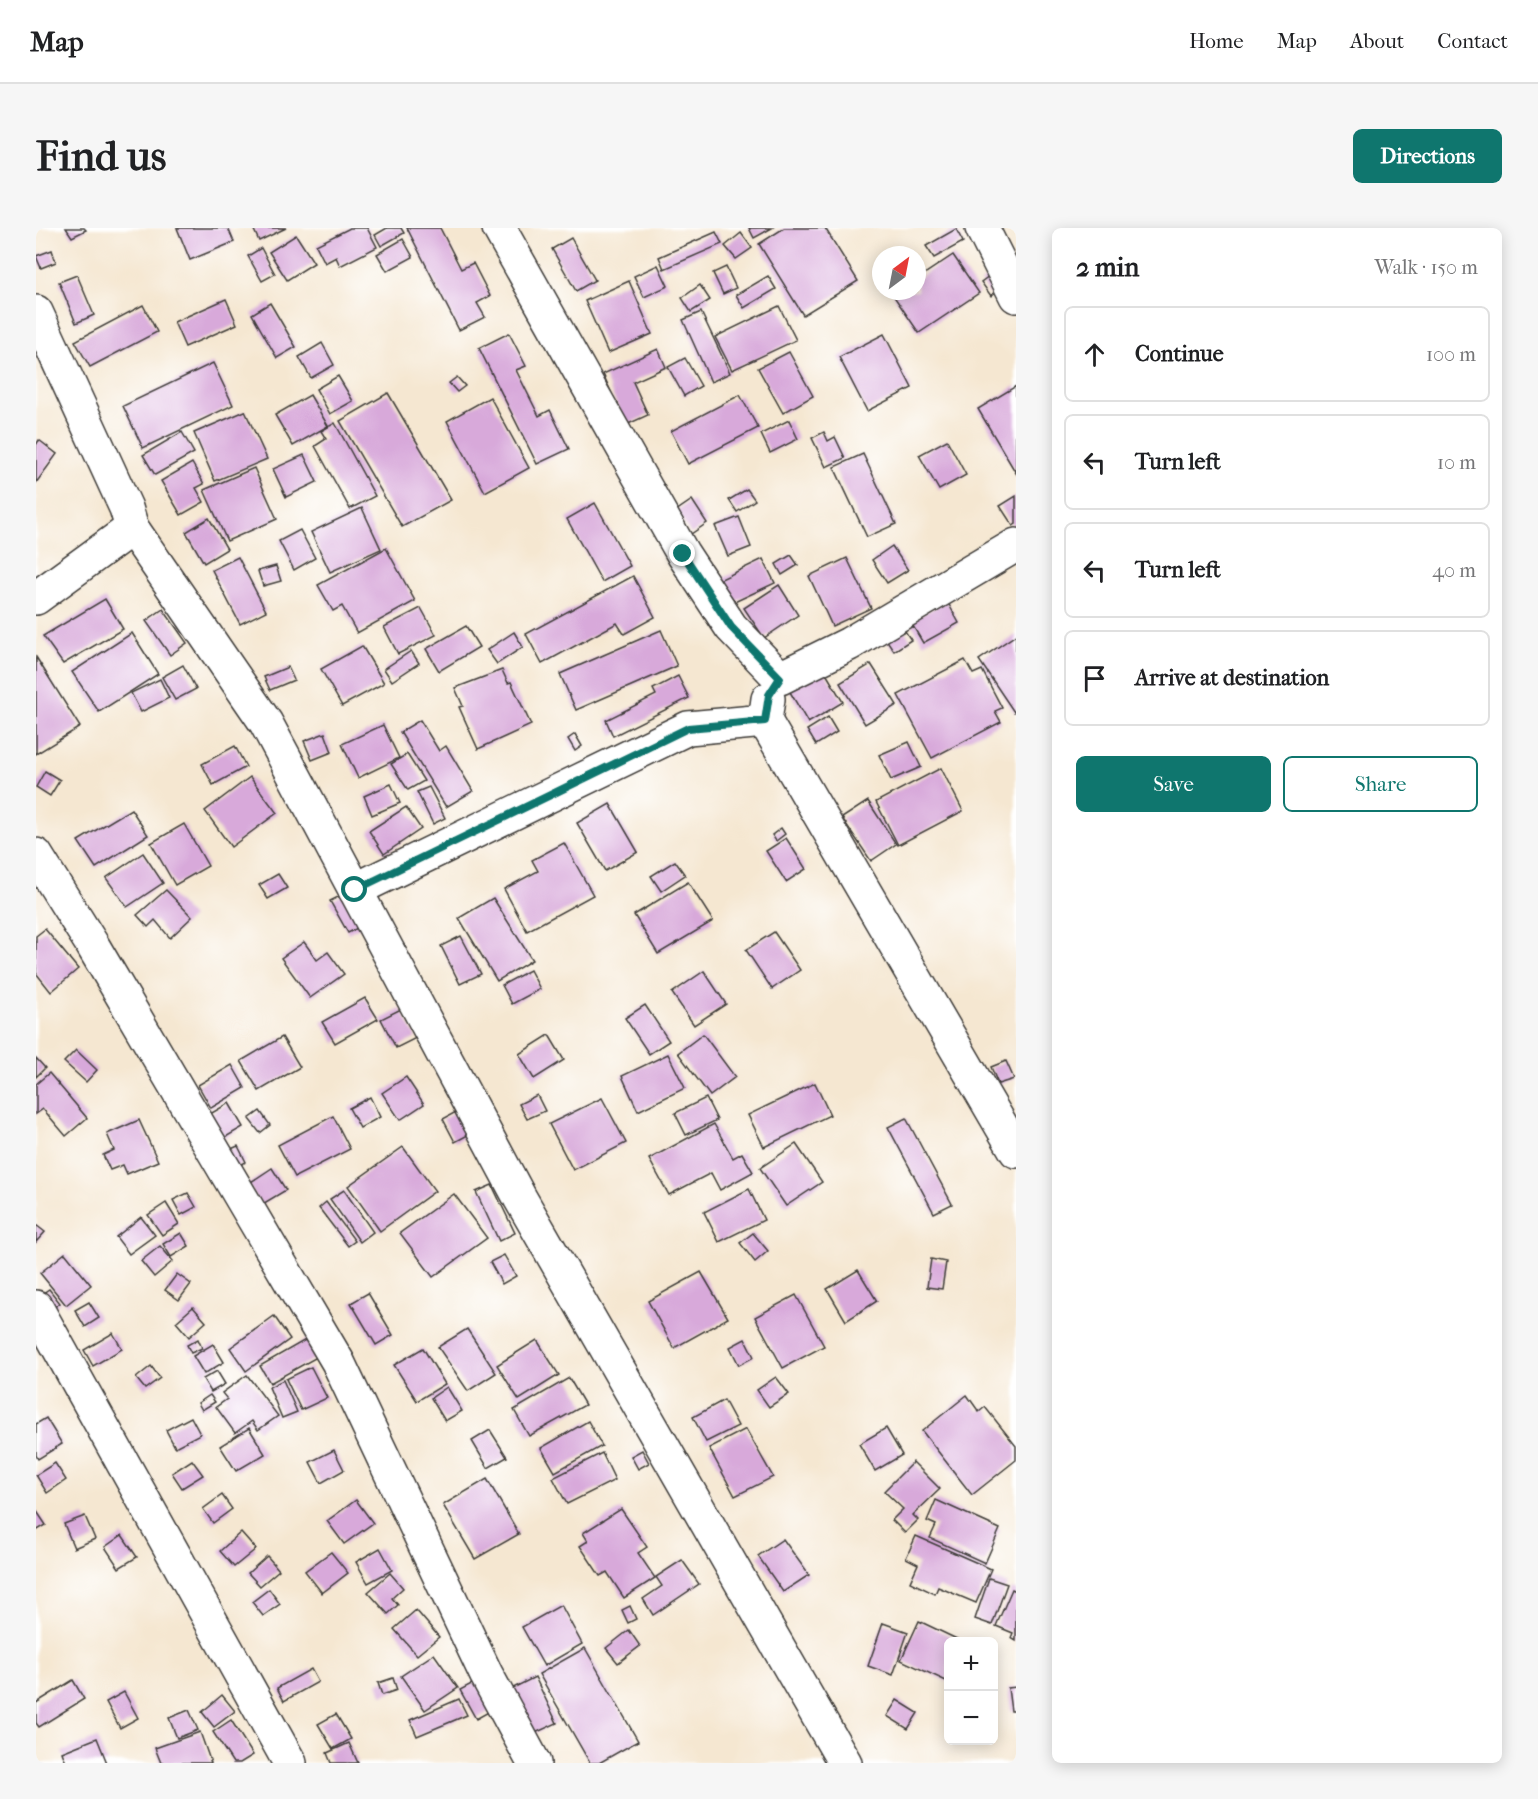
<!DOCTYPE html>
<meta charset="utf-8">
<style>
body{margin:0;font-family:"IM FELL French Canon",serif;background:#f6f6f6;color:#202124}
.controls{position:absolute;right:18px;bottom:18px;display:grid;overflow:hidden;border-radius:9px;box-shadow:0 3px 15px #0003}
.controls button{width:54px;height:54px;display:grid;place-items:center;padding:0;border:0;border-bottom:2px solid #e0e0e0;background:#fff;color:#202124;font:30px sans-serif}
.compass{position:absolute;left:836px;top:18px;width:54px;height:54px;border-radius:50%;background:#fff;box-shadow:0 3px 15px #0003;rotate:32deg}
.stop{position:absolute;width:18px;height:18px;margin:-14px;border:4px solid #0f766e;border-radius:50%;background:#fff}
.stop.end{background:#0f766e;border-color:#fff;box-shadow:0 2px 6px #0008}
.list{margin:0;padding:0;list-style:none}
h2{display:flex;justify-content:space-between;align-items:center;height:78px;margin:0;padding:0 24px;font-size:26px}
h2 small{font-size:20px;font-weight:400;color:#757577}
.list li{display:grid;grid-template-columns:39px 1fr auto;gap:18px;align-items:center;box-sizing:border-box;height:96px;margin:0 12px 12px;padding:0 12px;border:2px solid #e0e0e0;border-radius:9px}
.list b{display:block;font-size:22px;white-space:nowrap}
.list em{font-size:20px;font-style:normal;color:#757577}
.actions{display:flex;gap:12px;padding:18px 24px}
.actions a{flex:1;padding:14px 0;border:2px solid #0f766e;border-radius:9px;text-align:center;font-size:21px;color:#0f766e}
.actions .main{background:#0f766e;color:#fff}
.icon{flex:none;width:33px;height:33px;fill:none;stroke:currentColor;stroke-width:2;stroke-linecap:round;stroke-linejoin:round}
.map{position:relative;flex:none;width:980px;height:1535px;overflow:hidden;border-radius:9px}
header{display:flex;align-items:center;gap:36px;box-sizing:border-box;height:84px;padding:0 30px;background:#fff;border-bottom:2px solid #e0e0e0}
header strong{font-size:28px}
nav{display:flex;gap:33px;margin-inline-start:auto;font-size:21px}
.intro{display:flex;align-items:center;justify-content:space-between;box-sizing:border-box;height:144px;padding:0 36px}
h1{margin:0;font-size:42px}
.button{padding:15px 27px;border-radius:9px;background:#0f766e;color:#fff;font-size:21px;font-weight:700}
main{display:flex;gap:36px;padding:0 36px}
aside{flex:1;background:#fff;border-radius:9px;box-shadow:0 3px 15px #0003}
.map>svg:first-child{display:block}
.building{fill:#d8a9da}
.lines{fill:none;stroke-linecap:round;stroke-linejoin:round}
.minor-casing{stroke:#3d3a37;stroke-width:36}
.minor{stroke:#fff;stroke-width:33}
.route{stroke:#0f766e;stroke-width:8}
</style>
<header>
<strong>Map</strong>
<nav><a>Home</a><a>Map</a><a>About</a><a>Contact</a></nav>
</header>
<div class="intro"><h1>Find us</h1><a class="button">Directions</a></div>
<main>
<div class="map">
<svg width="980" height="1535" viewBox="0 0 980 1535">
<rect width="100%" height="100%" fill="#fff"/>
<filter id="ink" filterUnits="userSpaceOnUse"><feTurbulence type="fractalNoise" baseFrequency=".0167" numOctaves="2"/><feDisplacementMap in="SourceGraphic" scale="12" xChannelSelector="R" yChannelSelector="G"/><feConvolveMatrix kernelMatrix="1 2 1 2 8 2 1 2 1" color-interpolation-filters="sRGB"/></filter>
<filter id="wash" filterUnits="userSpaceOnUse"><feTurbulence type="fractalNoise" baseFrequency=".008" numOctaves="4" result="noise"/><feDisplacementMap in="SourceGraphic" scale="24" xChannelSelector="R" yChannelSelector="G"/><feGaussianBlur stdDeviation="1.35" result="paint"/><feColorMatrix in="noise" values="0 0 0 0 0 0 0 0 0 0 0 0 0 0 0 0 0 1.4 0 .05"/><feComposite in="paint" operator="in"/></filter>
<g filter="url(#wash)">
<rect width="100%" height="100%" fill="#f5e7d1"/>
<g id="blocks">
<g class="building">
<path d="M30 0H48L50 2 36 9Z"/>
<path d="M141 0H192L198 14 154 32Z"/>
<path d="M217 0H250L223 13Z"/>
<path d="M314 0H331L341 19 304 38 300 29 289 35 280 17Z"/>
<path d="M351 0H365L368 5 345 18 339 7Z"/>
<path d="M371 0H404L425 41 437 35 454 68 441 75 449 89 423 102Z"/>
<path d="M713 0H736L718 10Z"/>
<path d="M748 0H789L822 53 767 87 723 16Z"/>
<path d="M920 1 927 14 898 30 890 18Z"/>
<path d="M680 4 686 16 628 41 623 29Z"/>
<path d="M705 5 716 20 700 31 689 18Z"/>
<path d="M260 7 278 35 251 52 233 24Z"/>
<path d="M535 10 559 52 540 63 516 21Z"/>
<path d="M367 11 377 29 351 43 341 26Z"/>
<path d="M225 20 239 46 226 53 212 28Z"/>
<path d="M16 22 20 34 5 40 0 28Z"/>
<path d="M917 27 943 65 883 105 857 67 863 63H881V51Z"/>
<path d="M622 37 632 58 608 69 598 48Z"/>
<path d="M690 39 700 60 687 66 677 45Z"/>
<path d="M41 47 58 87 40 95 23 54Z"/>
<path d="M732 48 740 61 708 80 700 67Z"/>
<path d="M953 48 963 61 955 68 945 54Z"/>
<path d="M593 53 616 106 572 125 549 73Z"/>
<path d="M664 57 674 72 655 84 646 70Z"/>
<path d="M190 71 201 96 149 119 138 94Z"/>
<path d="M234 75 260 119 241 130 216 86Z"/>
<path d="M107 77 121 104 54 139 39 113Z"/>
<path d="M743 78 760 112 696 142 679 109Z"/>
<path d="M665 84 694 145 675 154 647 92Z"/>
<path d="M473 105 490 138 480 142 503 188 514 182 533 221 501 236 443 120Z"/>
<path d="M848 106 876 160 831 183 803 129Z"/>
<path d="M286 115 298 137 275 150 263 129Z"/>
<path d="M622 121 630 139 597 154 612 187 590 197 567 146Z"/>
<path d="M753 124 777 168 747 185 722 140Z"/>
<path d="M649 130 665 158 648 168 632 139Z"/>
<path d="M177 135 197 177 107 220 87 178Z"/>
<path d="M302 148 317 173 294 186 280 161Z"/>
<path d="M421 149 429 158 421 164 413 155Z"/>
<path d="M980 158V245L942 181Z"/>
<path d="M352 165 415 272 366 299 304 193Z"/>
<path d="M274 167 292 198 257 218 239 187Z"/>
<path d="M704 167 722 200 652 236 635 203Z"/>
<path d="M454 169 493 240 449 264 411 193Z"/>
<path d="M209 183 231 231 179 253 158 205Z"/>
<path d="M753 192 762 211 734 225 725 206Z"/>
<path d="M299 195 339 268 314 281 279 218 290 211 285 203Z"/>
<path d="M146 204 158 225 119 247 107 227Z"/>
<path d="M788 204 792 213 799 209 809 230 790 239 776 210Z"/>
<path d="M3 212 21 226 0 255V217Z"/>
<path d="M911 212 930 247 903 262 883 227Z"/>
<path d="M827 226 860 296 831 309 798 239Z"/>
<path d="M268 227 281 254 250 269 237 241Z"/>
<path d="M156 235 168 256 160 260 168 274 145 287 125 253Z"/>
<path d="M218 240 241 291 191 313 168 262Z"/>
<path d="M711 261 719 272 701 284 693 272Z"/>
<path d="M980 268V296L977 298 964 278Z"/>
<path d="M656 272 671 295 655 306 640 283Z"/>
<path d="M559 275 594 338 566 354 531 291Z"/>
<path d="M326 280 345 321 294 344 275 304Z"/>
<path d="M703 289 715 319 692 328 679 298Z"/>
<path d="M173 290 191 321 168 335 150 304Z"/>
<path d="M264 302 279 330 258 342 243 313Z"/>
<path d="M856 318 872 342 851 355 836 332Z"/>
<path d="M350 320 379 373 321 405 306 378 297 383 282 357Z"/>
<path d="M755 327 762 337 746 347 740 336Z"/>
<path d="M202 329 230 383 204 396 176 342Z"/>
<path d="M811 330 835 380 796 398 773 348Z"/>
<path d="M727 331 739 355 692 377 681 353Z"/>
<path d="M240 338 245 353 227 358 222 343Z"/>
<path d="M597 348 619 389 588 406 581 395 506 436 490 406Z"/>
<path d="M743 357 762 387 728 410 708 380Z"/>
<path d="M69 371 87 401 27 436 7 408Z"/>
<path d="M911 373 923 395 887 415 874 393Z"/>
<path d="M385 380 400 407 362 426 348 399Z"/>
<path d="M127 381 151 415 134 427 110 393Z"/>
<path d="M865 397 875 412 858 423 848 408Z"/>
<path d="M430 398 443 419 403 443 390 421Z"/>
<path d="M625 402 641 438 540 482 524 446Z"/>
<path d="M478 404 487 419 461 436 451 422Z"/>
<path d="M96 405 122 446 63 484 36 444Z"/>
<path d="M980 407V483L978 484 943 432Z"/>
<path d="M326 418 348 455 306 478 285 441Z"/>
<path d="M375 423 383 435 356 453 348 441Z"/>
<path d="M0 429 44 499 0 526Z"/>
<path d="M929 432 937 446 946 442 966 480 959 483 965 494 896 530 862 467Z"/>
<path d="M835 436 861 477 829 496 804 455Z"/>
<path d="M147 437 160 461 139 472 126 449Z"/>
<path d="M785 437 807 474 772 495 750 457Z"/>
<path d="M252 439 258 452 234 462 228 449Z"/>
<path d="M466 442 472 455 475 454 495 497 442 521 423 479 427 478 419 460Z"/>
<path d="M642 448 653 470 577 508 570 492 620 467 617 461Z"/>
<path d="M124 451 133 470 105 484 95 465Z"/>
<path d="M792 489 801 504 780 517 771 502Z"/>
<path d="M384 492 403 523 410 518 437 563 410 579 364 504Z"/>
<path d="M347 497 363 530 322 550 306 516Z"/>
<path d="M289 505 296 524 276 532 268 513Z"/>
<path d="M539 506 546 518 539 523 532 511Z"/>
<path d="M873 514 885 539 855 552 843 527Z"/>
<path d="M199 518 210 539 177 557 166 536Z"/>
<path d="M371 526 388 553 372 562 355 536Z"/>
<path d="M905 540 927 583 862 617 840 574Z"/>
<path d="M9 543 24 552 14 568 0 559Z"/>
<path d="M214 549 241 585 195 619 169 583Z"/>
<path d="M355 556 364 575 336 587 328 568Z"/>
<path d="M393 559 409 590 397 596 381 564Z"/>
<path d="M832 573 860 616 835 633 806 590Z"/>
<path d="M574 576 602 624 569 643 541 595Z"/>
<path d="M370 579 385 601 348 626 333 603Z"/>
<path d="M95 581 112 607 60 640 42 613Z"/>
<path d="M148 596 172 638 139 657 115 615Z"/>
<path d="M745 600 749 606 740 613 736 607Z"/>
<path d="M750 610 770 641 750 654 730 623Z"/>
<path d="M528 615 557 667 491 703 468 661 502 643 496 632Z"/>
<path d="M107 625 127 655 91 679 70 650Z"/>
<path d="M639 633 649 647 625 663 615 648Z"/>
<path d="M242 646 251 660 232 671 223 657Z"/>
<path d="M652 654 677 693 622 726 598 687Z"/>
<path d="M130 662 156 689 134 710 119 692 112 699 101 687Z"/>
<path d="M312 664 329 696 312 705 294 673Z"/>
<path d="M457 670 496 732 461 753 423 690Z"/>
<path d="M9 701 42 741 15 764 0 745V708Z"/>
<path d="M738 704 764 742 736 761 710 722Z"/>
<path d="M425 708 445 746 424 756 405 718Z"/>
<path d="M268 714 281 732 292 724 308 746 274 770 245 730Z"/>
<path d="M494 742 504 761 476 776 466 757Z"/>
<path d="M668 743 690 776 658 797 636 765Z"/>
<path d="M329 770 342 791 299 815 286 794Z"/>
<path d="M609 777 633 813 613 826 589 790Z"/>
<path d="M365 781 380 810 360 820 345 791Z"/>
<path d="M667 806 699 849 674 868 642 825Z"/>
<path d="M513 807 528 832 498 851 483 826Z"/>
<path d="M246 809 264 839 223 863 205 833Z"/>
<path d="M40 822 61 842 50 854 28 834Z"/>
<path d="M632 826 649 860 602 883 586 848Z"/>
<path d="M0 830 9 840 0 849Z"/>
<path d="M970 833 978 851 962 856 955 839Z"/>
<path d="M196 837 209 860 175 880 162 857Z"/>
<path d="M13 845 51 890 30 908 7 881 0 886V856Z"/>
<path d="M370 849 388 876 364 892 346 865Z"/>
<path d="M779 855 794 887 728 919 712 887Z"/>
<path d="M501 867 509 883 491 891 483 876Z"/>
<path d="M334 869 344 889 324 900 313 880Z"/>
<path d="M566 870 590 915 537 942 513 896Z"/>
<path d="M670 870 681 892 650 907 639 885Z"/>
<path d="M193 875 207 899 188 910 174 886Z"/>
<path d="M224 883 234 897 224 905 213 891Z"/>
<path d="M420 884 432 907 419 914 407 891Z"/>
<path d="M297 888 314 921 259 949 242 917Z"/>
<path d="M870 890 916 976 898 985 852 899Z"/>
<path d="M103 892 122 933 91 946 87 937 74 942 67 927 78 922 71 906Z"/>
<path d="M678 896 697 930 706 925 717 944 684 962 675 945 633 967 613 931Z"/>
<path d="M760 916 786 954 750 978 724 940Z"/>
<path d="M202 918 210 934 194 942 186 925Z"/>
<path d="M367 919 399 963 344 1003 312 958Z"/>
<path d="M236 940 250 962 225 977 212 956Z"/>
<path d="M456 957 479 1005 463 1013 440 964Z"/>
<path d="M713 961 728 992 683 1014 668 984Z"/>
<path d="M308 962 337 1004 324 1014 294 971Z"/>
<path d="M152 965 160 979 145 987 137 972Z"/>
<path d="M418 966 451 1010 397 1049 364 1005Z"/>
<path d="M290 974 319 1013 312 1018 283 980Z"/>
<path d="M130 975 143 996 126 1007 112 987Z"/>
<path d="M105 989 119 1007 93 1026 80 1009Z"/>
<path d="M0 997 9 1004 0 1014Z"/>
<path d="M145 1005 153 1018 135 1029 127 1016Z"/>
<path d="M717 1005 732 1023 719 1034 704 1015Z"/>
<path d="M124 1018 137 1033 118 1049 105 1033Z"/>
<path d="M29 1025 55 1057 30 1077 4 1045Z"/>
<path d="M468 1027 480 1048 466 1056 454 1034Z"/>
<path d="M895 1031 910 1034 906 1061 891 1059Z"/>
<path d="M822 1042 841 1073 810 1093 791 1061Z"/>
<path d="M665 1044 692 1090 638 1120 612 1073Z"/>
<path d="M141 1046 155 1056 143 1072 129 1062Z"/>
<path d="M13 1061 24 1075 11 1084 0 1070Z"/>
<path d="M332 1065 357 1107 340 1117 315 1075Z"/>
<path d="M760 1067 788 1118 747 1140 719 1089Z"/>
<path d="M53 1074 63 1090 49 1099 39 1082Z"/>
<path d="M157 1079 170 1094 153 1109 140 1094Z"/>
<path d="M238 1088 254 1111 210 1143 194 1120Z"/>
<path d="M431 1101 460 1145 432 1163 402 1119Z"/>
<path d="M77 1105 86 1121 57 1138 48 1122Z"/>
<path d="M162 1111 166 1120 155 1125 151 1117Z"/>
<path d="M271 1111 281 1129 234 1155 224 1138Z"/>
<path d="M709 1111 718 1129 703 1137 694 1119Z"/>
<path d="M501 1112 523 1147 483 1172 461 1137Z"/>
<path d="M177 1116 188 1134 168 1146 157 1128Z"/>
<path d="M387 1120 409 1156 381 1173 358 1137Z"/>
<path d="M115 1138 124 1150 109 1161 100 1150Z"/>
<path d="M275 1139 291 1170 265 1182 250 1151Z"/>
<path d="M181 1143 189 1156 175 1164 167 1151Z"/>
<path d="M211 1147 242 1188 222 1202 216 1193 199 1205 180 1179 191 1171 186 1165Z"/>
<path d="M740 1149 753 1166 733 1179 721 1162Z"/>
<path d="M533 1150 549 1177 493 1208 478 1182Z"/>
<path d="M247 1152 261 1184 246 1190 233 1159Z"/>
<path d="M411 1159 426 1183 409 1193 395 1170Z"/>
<path d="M174 1167 179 1174 166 1182 162 1175Z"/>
<path d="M931 1167 943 1184 949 1179 980 1218V1232L936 1267 886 1203Z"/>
<path d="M688 1172 702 1198 670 1214 657 1189Z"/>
<path d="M155 1189 164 1206 139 1219 130 1202Z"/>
<path d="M10 1190 26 1216 2 1231 0 1227V1196Z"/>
<path d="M552 1193 566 1218 519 1244 505 1220Z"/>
<path d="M213 1200 229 1226 200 1243 184 1218Z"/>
<path d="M850 1200 866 1227 839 1243 823 1216Z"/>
<path d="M710 1201 737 1249 699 1268 673 1220Z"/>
<path d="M454 1202 471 1229 452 1240 436 1213Z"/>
<path d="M298 1222 308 1242 285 1255 274 1234Z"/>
<path d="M606 1222 613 1235 602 1241 595 1228Z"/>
<path d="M566 1225 579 1252 531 1276 517 1250Z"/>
<path d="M156 1232 167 1247 146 1260 136 1245Z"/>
<path d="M877 1234 904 1261 877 1287 882 1292 869 1305 856 1292 867 1281 848 1263Z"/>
<path d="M19 1235 30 1252 11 1265 0 1247Z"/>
<path d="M451 1251 483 1306 439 1331 407 1277Z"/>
<path d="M186 1267 196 1281 177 1295 167 1281Z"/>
<path d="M320 1272 337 1295 308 1316 291 1293Z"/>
<path d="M900 1272 964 1301 949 1335 894 1310 900 1297 891 1293Z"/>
<path d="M585 1281 611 1319 602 1325 619 1350 588 1370 571 1344 564 1348 544 1318 552 1313 547 1305Z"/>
<path d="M0 1282 10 1297 0 1303Z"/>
<path d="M49 1288 59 1311 38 1320 28 1296Z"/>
<path d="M205 1304 220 1321 198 1339 184 1323Z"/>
<path d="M86 1307 101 1329 83 1340 69 1319Z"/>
<path d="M880 1308 955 1341 940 1375 902 1359 899 1366 874 1354 882 1336 870 1330Z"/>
<path d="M747 1311 773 1347 747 1364 722 1328Z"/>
<path d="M344 1320 356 1342 332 1355 320 1334Z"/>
<path d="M295 1324 312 1345 286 1365 269 1343Z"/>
<path d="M231 1328 243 1342 224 1358 212 1345Z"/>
<path d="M646 1332 663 1356 617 1387 607 1371 626 1358 620 1349Z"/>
<path d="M354 1345 367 1360 356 1370 362 1377 352 1386 332 1364Z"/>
<path d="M953 1350 971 1356 956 1397 939 1391Z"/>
<path d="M233 1361 244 1376 227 1388 216 1374Z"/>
<path d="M976 1361 980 1363V1413L975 1410 977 1405 960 1398Z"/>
<path d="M525 1377 546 1416 508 1438 486 1399Z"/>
<path d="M594 1378 600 1391 592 1395 586 1382Z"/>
<path d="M380 1382 403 1409 381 1427 358 1401Z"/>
<path d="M883 1393 927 1414H912V1447L910 1453 865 1432Z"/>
<path d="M847 1395 872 1404 857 1447 832 1438Z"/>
<path d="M593 1402 604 1418 582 1435 570 1420Z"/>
<path d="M549 1420 602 1513 563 1535H554L503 1446Z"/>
<path d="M398 1426 422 1460 389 1482 365 1448Z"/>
<path d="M275 1441 282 1454 248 1473 241 1460Z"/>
<path d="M499 1449 521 1495 497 1506 475 1461Z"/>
<path d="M357 1450 361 1462 346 1467 342 1455Z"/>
<path d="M37 1452 48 1471 3 1499 0 1495V1475Z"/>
<path d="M443 1452 458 1481 440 1491 424 1462Z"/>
<path d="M980 1459V1483H975L972 1460Z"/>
<path d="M88 1464 102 1490 84 1500 70 1474Z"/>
<path d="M186 1467 199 1483 178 1499 166 1484Z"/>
<path d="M423 1471 431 1487 381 1508 374 1492Z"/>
<path d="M861 1472 882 1485 872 1501 851 1488Z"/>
<path d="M153 1482 162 1502 141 1510 133 1490Z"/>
<path d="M300 1486 315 1511 297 1521 282 1496Z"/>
<path d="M195 1492 217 1527 204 1535H197L177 1504Z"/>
<path d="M164 1504 175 1535H125L119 1520Z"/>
<path d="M61 1510 71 1535H30L26 1524Z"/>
<path d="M313 1515 322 1535H295L291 1525Z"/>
</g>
</g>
</g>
<g filter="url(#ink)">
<use href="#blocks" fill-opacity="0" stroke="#3d3a37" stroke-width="1.5"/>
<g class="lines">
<defs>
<g id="minor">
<path d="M463 0 647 326 695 399 744 450 813 416 980 317"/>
<path d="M946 0 980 68"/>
<path d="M0 84 90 280 96 300 230 495 484 970 809 1535"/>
<path d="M0 370 96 300"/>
<path d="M729 493 980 923"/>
<path d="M0 627 57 718 302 1134 450 1446 498 1535"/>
<path d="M319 662 652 500 729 493 732 471"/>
<path d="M0 1079 254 1535"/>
</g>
</defs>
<use href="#minor" class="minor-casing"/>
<use href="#minor" class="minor"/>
</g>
</g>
<g class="lines" filter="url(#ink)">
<path class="route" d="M319 662 652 500 729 493 733 467 744 450 695 399 647 326"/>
</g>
</svg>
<div class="controls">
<button>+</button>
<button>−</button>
</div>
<svg class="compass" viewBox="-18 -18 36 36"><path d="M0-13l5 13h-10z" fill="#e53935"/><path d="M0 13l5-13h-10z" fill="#757577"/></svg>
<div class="stop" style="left:319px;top:662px"></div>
<div class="stop end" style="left:647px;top:326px"></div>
</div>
<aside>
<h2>2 min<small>Walk · 150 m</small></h2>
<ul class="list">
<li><svg class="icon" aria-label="ahead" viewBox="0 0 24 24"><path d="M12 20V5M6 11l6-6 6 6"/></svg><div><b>Continue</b></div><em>100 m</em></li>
<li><svg class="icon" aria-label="left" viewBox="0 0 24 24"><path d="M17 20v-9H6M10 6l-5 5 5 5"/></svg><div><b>Turn left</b></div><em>10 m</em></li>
<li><svg class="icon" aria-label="left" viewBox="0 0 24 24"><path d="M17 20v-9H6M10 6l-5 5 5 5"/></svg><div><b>Turn left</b></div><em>40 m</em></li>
<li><svg class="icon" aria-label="arrive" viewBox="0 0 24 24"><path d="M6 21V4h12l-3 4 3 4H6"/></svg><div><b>Arrive at destination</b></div></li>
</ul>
<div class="actions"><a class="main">Save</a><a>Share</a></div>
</aside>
</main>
